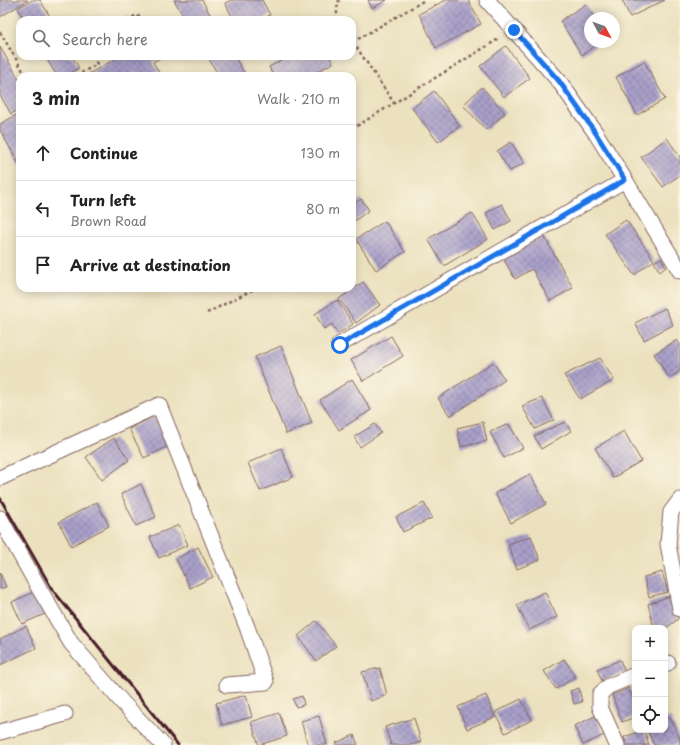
<!DOCTYPE html>
<meta charset="utf-8">
<style>
body{margin:0;font-family:"Playpen Sans",sans-serif;background:#f2f2f2;color:#222}
.controls{position:absolute;right:12px;bottom:12px;display:grid;overflow:hidden;border-radius:8px;box-shadow:0 2px 10px #0003}
.controls button{width:36px;height:36px;display:grid;place-items:center;padding:0;border:0;border-bottom:1px solid #e0e0e0;background:#fff;color:#222;font:20px sans-serif}
.compass{position:absolute;left:584px;top:12px;width:36px;height:36px;border-radius:50%;background:#fff;box-shadow:0 2px 10px #0003;rotate:131deg}
.stop{position:absolute;width:12px;height:12px;margin:-9px;border:3px solid #1a73e8;border-radius:50%;background:#fff}
.stop.end{background:#1a73e8;border-color:#fff;box-shadow:0 1px 4px #0008}
.list{margin:0;padding:0;list-style:none}
h2{display:flex;justify-content:space-between;align-items:center;height:52px;margin:0;padding:0 16px;font-size:17px}
h2 small{font-size:13px;font-weight:400;color:#767676}
.list li{display:grid;grid-template-columns:26px 1fr auto;gap:12px;align-items:center;box-sizing:border-box;height:56px;padding:0 16px;border-top:1px solid #e0e0e0}
.list b{display:block;font-size:15px;white-space:nowrap}
.list p{margin:0;font-size:13px;white-space:nowrap;color:#767676}
.list em{font-size:13px;font-style:normal;color:#767676}
.icon{flex:none;width:22px;height:22px;fill:none;stroke:currentColor;stroke-width:2;stroke-linecap:round;stroke-linejoin:round}
.map{position:relative;flex:none;width:680px;height:745px;overflow:hidden}
.search{position:absolute;background:#fff;box-shadow:0 2px 10px #0003;left:16px;top:16px;width:340px;height:44px;display:flex;align-items:center;gap:10px;box-sizing:border-box;padding:0 14px;border-radius:12px;color:#767676;font-size:15px}
.panel{position:absolute;background:#fff;box-shadow:0 2px 10px #0003;left:16px;top:72px;width:340px;height:220px;border-radius:12px}
.map>svg:first-child{display:block}
.building{fill:url(#building-cross-hatch)}
.lines{fill:none;stroke-linecap:round;stroke-linejoin:round}
.street-casing{stroke:#82635e;stroke-width:17}
.path{stroke:#82635e;stroke-width:2.5;stroke-dasharray:3 3;stroke-linecap:butt}
.street{stroke:#fff;stroke-width:15}
.rail{stroke:#4a1f2b;stroke-width:3}
.route{stroke:#1a73e8;stroke-width:5}
</style>
<div class="map">
<svg width="680" height="745" viewBox="0 0 680 745">
<defs>
<pattern id="building-cross-hatch" width="8" height="8" patternUnits="userSpaceOnUse"><rect width="8" height="8" fill="#a9a0ca"/><path d="M0 0l8 8M0 8l8-8" fill="none" stroke="#8c82a4"/></pattern>
</defs>
<rect width="100%" height="100%" fill="#fcf5e5"/>
<filter id="ink" filterUnits="userSpaceOnUse"><feTurbulence type="fractalNoise" baseFrequency=".025" numOctaves="2"/><feDisplacementMap in="SourceGraphic" scale="8" xChannelSelector="R" yChannelSelector="G"/><feConvolveMatrix kernelMatrix="1 2 1 2 8 2 1 2 1" color-interpolation-filters="sRGB"/></filter>
<filter id="wash" filterUnits="userSpaceOnUse"><feTurbulence type="fractalNoise" baseFrequency=".012" numOctaves="4" result="noise"/><feDisplacementMap in="SourceGraphic" scale="16" xChannelSelector="R" yChannelSelector="G"/><feGaussianBlur stdDeviation="0.9" result="paint"/><feColorMatrix in="noise" values="0 0 0 0 0 0 0 0 0 0 0 0 0 0 0 0 0 1.4 0 .05"/><feComposite in="paint" operator="in"/></filter>
<g filter="url(#wash)">
<rect width="100%" height="100%" fill="#ebe1be"/>
<g id="blocks">
<g class="building">
<path d="M0 0H28L0 17Z"/>
<path d="M32 0H40L52 20H24L18 8Z"/>
<path d="M174 0H202L213 20H186Z"/>
<path d="M231 0H262L270 15 262 20H234L225 3Z"/>
<path d="M368 0H387L372 8Z"/>
<path d="M446 0H468L481 24 436 48 419 14Z"/>
<path d="M622 0H665L630 17Z"/>
<path d="M586 4 595 18H590V42H601L582 55 560 21Z"/>
<path d="M506 46 530 78 504 97 480 66Z"/>
<path d="M0 47 20 81V109L11 114 0 95Z"/>
<path d="M45 56H72L79 68 65 76H57Z"/>
<path d="M120 56H164L153 62 161 76H138L136 72 129 76H85Z"/>
<path d="M207 56H234L246 76H219Z"/>
<path d="M290 56H329L333 63 309 76H273L269 67Z"/>
<path d="M644 61 665 99 637 115 616 77Z"/>
<path d="M482 87 505 113 486 130 463 105Z"/>
<path d="M434 91 460 126 438 142 412 108Z"/>
<path d="M20 113V166L0 130V124Z"/>
<path d="M667 138 680 157V175L663 187 641 157Z"/>
<path d="M511 142 524 163 510 171 497 151Z"/>
<path d="M361 199 369 210 352 223V205Z"/>
<path d="M502 204 511 221 495 230 486 213Z"/>
<path d="M472 213 488 239 444 266 428 239Z"/>
<path d="M626 220 654 260 634 275 605 234Z"/>
<path d="M385 221 405 252 376 270 356 239Z"/>
<path d="M544 236 573 288 550 301 532 269 515 279 503 258Z"/>
<path d="M661 258 666 267 660 272 654 262Z"/>
<path d="M363 282 380 305 356 323 339 299Z"/>
<path d="M337 300 353 324 338 334 332 324 324 329 315 314Z"/>
<path d="M665 308 673 325 644 340 635 323Z"/>
<path d="M391 336 403 356 363 381 351 360Z"/>
<path d="M677 340 680 344V371L669 378 654 354Z"/>
<path d="M281 346 312 423 286 434 255 357Z"/>
<path d="M600 358 614 380 580 399 564 375Z"/>
<path d="M493 362 505 380 450 416 438 398Z"/>
<path d="M352 379 371 410 339 430 320 400Z"/>
<path d="M542 398 554 420 535 429 522 406Z"/>
<path d="M154 416 169 446 144 458 129 429Z"/>
<path d="M483 422 487 441 461 447 457 428Z"/>
<path d="M565 422 571 431 541 449 534 436Z"/>
<path d="M375 424 381 433 360 447 354 437Z"/>
<path d="M509 424 523 448 504 458 490 432Z"/>
<path d="M624 431 641 461 613 478 595 448Z"/>
<path d="M114 438 129 460 102 480 86 457Z"/>
<path d="M281 448 293 477 260 491 248 463Z"/>
<path d="M530 474 546 504 511 523 495 493Z"/>
<path d="M141 484 156 517 136 526 121 494Z"/>
<path d="M97 502 109 526 71 546 59 522Z"/>
<path d="M424 503 432 518 403 532 396 517Z"/>
<path d="M179 525 188 545 159 558 150 537Z"/>
<path d="M531 536 540 560 517 569 508 544Z"/>
<path d="M198 547 213 577 190 588 176 559Z"/>
<path d="M662 572 668 592 649 597 644 577Z"/>
<path d="M0 573 6 587 0 589Z"/>
<path d="M38 590 47 613 22 624 12 602Z"/>
<path d="M545 592 557 617 529 630 517 605Z"/>
<path d="M673 595 678 619 665 629V628H654L648 604Z"/>
<path d="M316 621 336 646 316 661 298 636Z"/>
<path d="M26 626 36 648 0 665V639Z"/>
<path d="M564 659 576 677 556 689 544 671Z"/>
<path d="M620 660 625 672 602 681 597 669Z"/>
<path d="M380 668 387 695 371 701 362 672Z"/>
<path d="M579 688 582 702 574 704 570 691Z"/>
<path d="M629 688 635 703V717L622 722 612 695Z"/>
<path d="M246 695 252 717 222 725 216 703Z"/>
<path d="M486 695 495 717 467 729 458 707Z"/>
<path d="M302 696 304 705 296 707 293 699Z"/>
<path d="M521 699 532 720 505 733 495 712Z"/>
<path d="M279 713 287 736 259 745 251 722Z"/>
<path d="M319 716 327 745H308L301 721Z"/>
<path d="M595 716 604 735 583 745 574 726Z"/>
<path d="M670 717 680 739V745H654L647 730H665V719Z"/>
<path d="M414 718 421 742 411 745H391L385 727Z"/>
<path d="M644 730 649 745H627L624 737Z"/>
<path d="M354 735 358 745H337L336 743Z"/>
</g>
</g>
</g>
<g filter="url(#ink)">
<use href="#blocks" fill-opacity="0" stroke="#82635e" stroke-width="1"/>
<g class="lines">
<defs>
<g id="street">
<path d="M487 0 559 81 595 132 625 180 680 271"/>
<path d="M339 345 625 180"/>
<path d="M0 478 159 405 247 627 266 682 227 685"/>
<path d="M680 500 671 512 668 544 680 609"/>
<path d="M0 518 40 590 71 643 122 702 163 745"/>
<path d="M665 664 668 663"/>
<path d="M0 732 65 714"/>
<path d="M617 745 600 707V694L609 686 635 675"/>
</g>
</defs>
<use href="#street" class="street-casing"/>
<g class="path">
<path d="M127 20 137 15 143 20"/>
<path d="M338 20C336 14 337 6 339 0"/>
<path d="M0 32 26 76"/>
<path d="M353 42 425 0"/>
<path d="M353 42 394 103"/>
<path d="M76 76 97 64 93 56"/>
<path d="M352 129 500 38"/>
<path d="M242 288 246 294"/>
<path d="M207 313 256 288"/>
</g>
<use href="#street" class="street"/>
<path class="rail" d="M0 498 52 589 178 745"/>
</g>
</g>
<g class="lines" filter="url(#ink)">
<path class="route" d="M340 345 625 180 595 132 559 81 514 30"/>
</g>
</svg>
<div class="controls">
<button>+</button>
<button>−</button>
<button><svg class="icon" aria-label="locate" viewBox="0 0 24 24"><circle cx="12" cy="12" r="6"/><path d="M12 2v4M12 18v4M2 12h4M18 12h4"/></svg></button>
</div>
<svg class="compass" viewBox="-18 -18 36 36"><path d="M0-13l5 13h-10z" fill="#e53935"/><path d="M0 13l5-13h-10z" fill="#767676"/></svg>
<div class="stop" style="left:340px;top:345px"></div>
<div class="stop end" style="left:514px;top:30px"></div>
<div class="search"><svg class="icon" aria-label="search" viewBox="0 0 24 24"><circle cx="10" cy="10" r="6"/><path d="M15 15l6 6"/></svg>Search here</div>
<section class="panel">
<h2>3 min<small>Walk · 210 m</small></h2>
<ul class="list">
<li><svg class="icon" aria-label="ahead" viewBox="0 0 24 24"><path d="M12 20V5M6 11l6-6 6 6"/></svg><div><b>Continue</b></div><em>130 m</em></li>
<li><svg class="icon" aria-label="left" viewBox="0 0 24 24"><path d="M17 20v-9H6M10 6l-5 5 5 5"/></svg><div><b>Turn left</b><p>Brown Road</p></div><em>80 m</em></li>
<li><svg class="icon" aria-label="arrive" viewBox="0 0 24 24"><path d="M6 21V4h12l-3 4 3 4H6"/></svg><div><b>Arrive at destination</b></div></li>
</ul>
</section>
</div>
